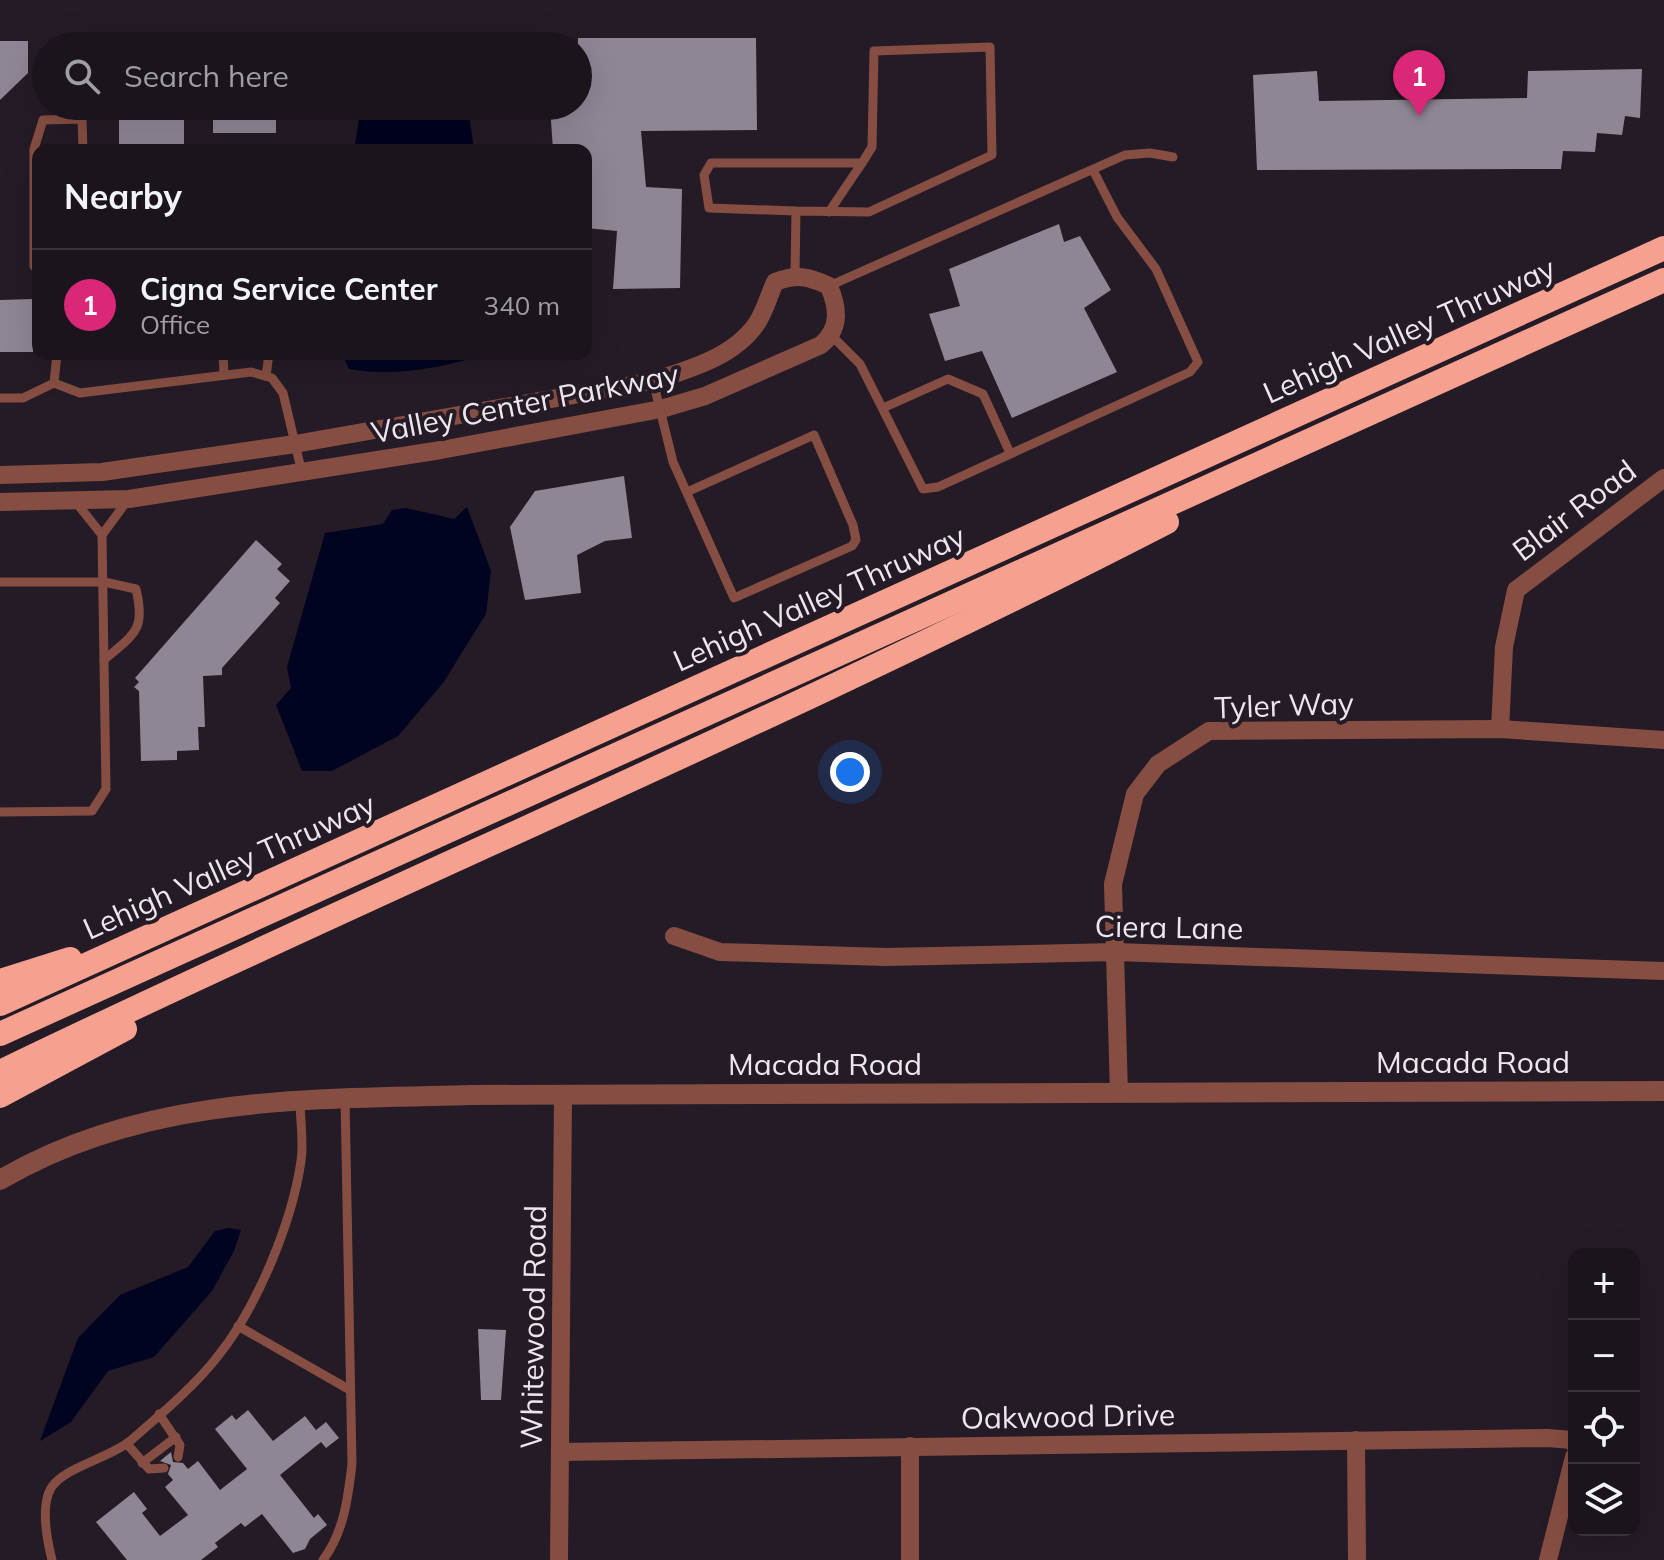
<!DOCTYPE html>
<meta charset="utf-8">
<style>
body{margin:0;font-family:Mulish,sans-serif;background:#241d25;color:#f1f3f6}
.controls{position:absolute;right:24px;bottom:24px;display:grid;overflow:hidden;border-radius:16px;box-shadow:0 8px 32px #0002}
.controls button{width:72px;height:72px;display:grid;place-items:center;padding:0;border:0;border-bottom:2px solid #39333b;background:#1b141c;color:#f1f3f6;font:40px sans-serif}
.you{position:absolute;left:850px;top:772px;width:28px;height:28px;margin:-20px;border:6px solid #fff;border-radius:50%;background:#1a73e8;box-shadow:0 0 0 12px #1a73e833}
.badge{display:grid;place-items:center;width:52px;height:52px;border-radius:50%;background:#db2777;color:#fff;font-size:26px;font-weight:700}
.pin{position:absolute;translate:-50% -66px;filter:drop-shadow(0 2px 4px #0008)}
.pin::after{content:'';position:absolute;top:42px;width:28px;height:24px;background:inherit;clip-path:polygon(0 0,100% 0,50% 100%)}
.list{margin:0;padding:0;list-style:none}
h2{display:flex;justify-content:space-between;align-items:center;height:104px;margin:0;padding:0 32px;font-size:34px}
h2 small{font-size:26px;font-weight:400;color:#a09ea3}
.list li{display:grid;grid-template-columns:52px 1fr auto;gap:24px;align-items:center;box-sizing:border-box;height:112px;padding:0 32px;border-top:2px solid #39333b}
.list b{display:block;font-size:30px;white-space:nowrap}
.list p{margin:0;font-size:26px;white-space:nowrap;color:#a09ea3}
.list em{font-size:26px;font-style:normal;color:#a09ea3}
.icon{flex:none;width:44px;height:44px;fill:none;stroke:currentColor;stroke-width:2;stroke-linecap:round;stroke-linejoin:round}
.map{position:relative;flex:none;width:1664px;height:1560px;overflow:hidden}
.search{position:absolute;background:#1b141c;box-shadow:0 8px 32px #0002;left:32px;top:32px;width:560px;height:88px;display:flex;align-items:center;gap:20px;box-sizing:border-box;padding:0 28px;border-radius:44px;color:#a09ea3;font-size:30px}
.panel{position:absolute;background:#1b141c;box-shadow:0 8px 32px #0002;left:32px;top:144px;width:560px;height:216px;border-radius:16px}
.map>svg:first-child{display:block}
.water{fill:#000420}
.building{fill:#8f8694}
.lines{fill:none;stroke-linecap:round;stroke-linejoin:round}
.service{stroke:#864e42;stroke-width:9}
.minor{stroke:#864e42;stroke-width:18}
.tertiary{stroke:#864e42;stroke-width:20}
.motorway{stroke:#f6a18f;stroke-width:24}
.labels{text-anchor:middle;dominant-baseline:central;stroke-width:8;stroke-linejoin:round;paint-order:stroke}
.street-label{font-size:30px;fill:#ece6ed;stroke:#241b26}
</style>
<div class="map">
<svg width="1664" height="1560" viewBox="0 0 1664 1560">
<rect width="100%" height="100%" fill="#241b26"/>
<g class="water">
<path d="M361 106H468L474 150H354Z"/>
<path d="M342 354H486C442 368 394 377 349 369Z"/>
<path d="M467 507 491 571 486 614 443 683 398 736 332 771H302L276 705 291 688 287 667 325 533 383 524 392 510 406 508 454 519Z"/>
<path d="M229 1228 241 1230 234 1251 212 1291 154 1357 108 1371 71 1422 40 1441 78 1338 120 1295 188 1267 215 1231Z"/>
</g>
<g class="building">
<path d="M578 38H756L757 130 641 131 646 187 682 189 680 288 613 289 617 231 586 228V150H553L550 106H578Z"/>
<path d="M0 41H28V73L0 100Z"/>
<path d="M1642 69 1640 118 1625 116 1622 135 1597 133 1595 152 1563 151 1561 169 1257 170 1253 75 1317 71 1319 101 1527 98 1528 71Z"/>
<path d="M119 106H178L184 112V150H119Z"/>
<path d="M219 106H276V133H213V113Z"/>
<path d="M1059 224 1064 242 1080 236 1111 290 1084 308 1117 372 1012 418 982 351 945 361 929 314 960 306 949 269Z"/>
<path d="M33 299V352H0V300Z"/>
<path d="M624 476 632 538 605 541 577 555 581 593 525 600 510 527 535 491Z"/>
<path d="M256 540 282 564 277 569 290 581 275 598 280 603 222 668V675L203 676 205 727H198L199 750 177 751V760L141 761 139 691 134 687 139 682 135 678Z"/>
<path d="M478 1329 506 1330 501 1400H481Z"/>
<path d="M248 1410 273 1441 305 1416 316 1430 326 1422 339 1438 326 1448 321 1442 280 1475 314 1518 318 1514 327 1525 310 1539 305 1549 293 1553 262 1514 245 1527 241 1523 215 1543 218 1547 201 1560H127L96 1522 134 1492 147 1509 142 1513 160 1536 188 1515 165 1487 173 1480 168 1474 171 1465 160 1461 171 1452 173 1462 183 1463 188 1469 198 1461 220 1490 247 1469 215 1429 232 1415 236 1420Z"/>
</g>
<g class="lines">
<g class="service">
<path d="M829 212 862 163"/>
<path d="M38 271 34 266V149L43 120 82 119 83 150"/>
<path d="M795 274 796 211 709 208 704 175 711 163H862L872 147 874 51 990 47 992 155 869 212 796 211"/>
<path d="M829 286 1125 155 1150 153 1173 157"/>
<path d="M832 336 860 364 923 489 938 487 1190 372 1198 362 1156 269 1117 217 1093 170"/>
<path d="M223 354 224 375"/>
<path d="M266 376 269 354"/>
<path d="M653 381 673 462 734 598 852 546 856 540 853 525 814 435 687 492"/>
<path d="M54 383 57 354"/>
<path d="M0 398H23L54 383 80 393 251 372 272 378 283 393 302 473"/>
<path d="M883 408 948 379 983 394 1010 453"/>
<path d="M75 501 102 535"/>
<path d="M0 582H104L136 589C146 631 134 634 104 660"/>
<path d="M0 812 92 811 106 789 102 535 127 501"/>
<path d="M238 1326 350 1390"/>
<path d="M159 1414 180 1445 178 1457"/>
<path d="M127 1444 149 1469 164 1468"/>
<path d="M142 1463 176 1437"/>
<path d="M52 1560C47 1540 40 1507 51 1488 64 1467 110 1458 130 1441 159 1416 194 1387 218 1356 257 1307 292 1223 301 1161 304 1141 300 1120 300 1100"/>
<path d="M323 1560C344 1532 348 1498 352 1464L345 1098"/>
</g>
<g class="minor">
<path d="M0 475 102 472 295 444 653 381C690 369 734 357 757 323 765 311 769 295 775 282 797 274 808 276 829 286 838 308 841 328 821 345L705 396 661 409 441 450 129 499 0 502"/>
<path d="M1500 729 1504 647 1516 590 1664 478"/>
<path d="M674 936 720 952 886 957 1116 952 1664 971"/>
<path d="M1119 1093 1113 884 1135 794 1158 764 1209 731 1500 729 1664 740"/>
<path d="M1356 1440 1357 1560"/>
<path d="M560 1452 1548 1438 1572 1440 1574 1444"/>
<path d="M559 1560 563 1095"/>
<path d="M910 1560V1446"/>
<path d="M1548 1560 1574 1457"/>
</g>
<path class="tertiary" d="M0 1180C144 1095 310 1099 471 1095L1664 1091"/>
<g class="motorway">
<path d="M0 981 70 959"/>
<path d="M0 1004 1664 248"/>
<path d="M0 1034 1664 280"/>
<path d="M0 1072C387 885 785 719 1167 522"/>
<path d="M0 1096 125 1029"/>
</g>
</g>
<g class="labels">
<g class="street-label">
<text transform="translate(1409 330) rotate(-24)">Lehigh Valley Thruway</text>
<text transform="translate(525 403) rotate(-11)">Valley Center Parkway</text>
<text transform="translate(1574 510) rotate(-37)">Blair Road</text>
<text transform="translate(819 598) rotate(-24)">Lehigh Valley Thruway</text>
<text transform="translate(1284 705) rotate(-2)">Tyler Way</text>
<text transform="translate(229 866) rotate(-24)">Lehigh Valley Thruway</text>
<text transform="translate(1169 927) rotate(1)">Ciera Lane</text>
<text x="1473" y="1062">Macada Road</text>
<text x="825" y="1064">Macada Road</text>
<text transform="translate(533 1327) rotate(-89)">Whitewood Road</text>
<text transform="translate(1068 1416) rotate(-1)">Oakwood Drive</text>
</g>
</g>
</svg>
<div class="controls">
<button>+</button>
<button>−</button>
<button><svg class="icon" aria-label="locate" viewBox="0 0 24 24"><circle cx="12" cy="12" r="6"/><path d="M12 2v4M12 18v4M2 12h4M18 12h4"/></svg></button>
<button><svg class="icon" aria-label="layers" viewBox="0 0 24 24"><path d="M12 4l9 5-9 5-9-5zM3 14l9 5 9-5"/></svg></button>
</div>
<div class="you"></div>
<div class="pin badge" style="left:1419px;top:116px">1</div>
<div class="search"><svg class="icon" aria-label="search" viewBox="0 0 24 24"><circle cx="10" cy="10" r="6"/><path d="M15 15l6 6"/></svg>Search here</div>
<section class="panel">
<h2>Nearby<small></small></h2>
<ul class="list">
<li><span class="badge">1</span><div><b>Cigna Service Center</b><p>Office</p></div><em>340 m</em></li>
</ul>
</section>
</div>
